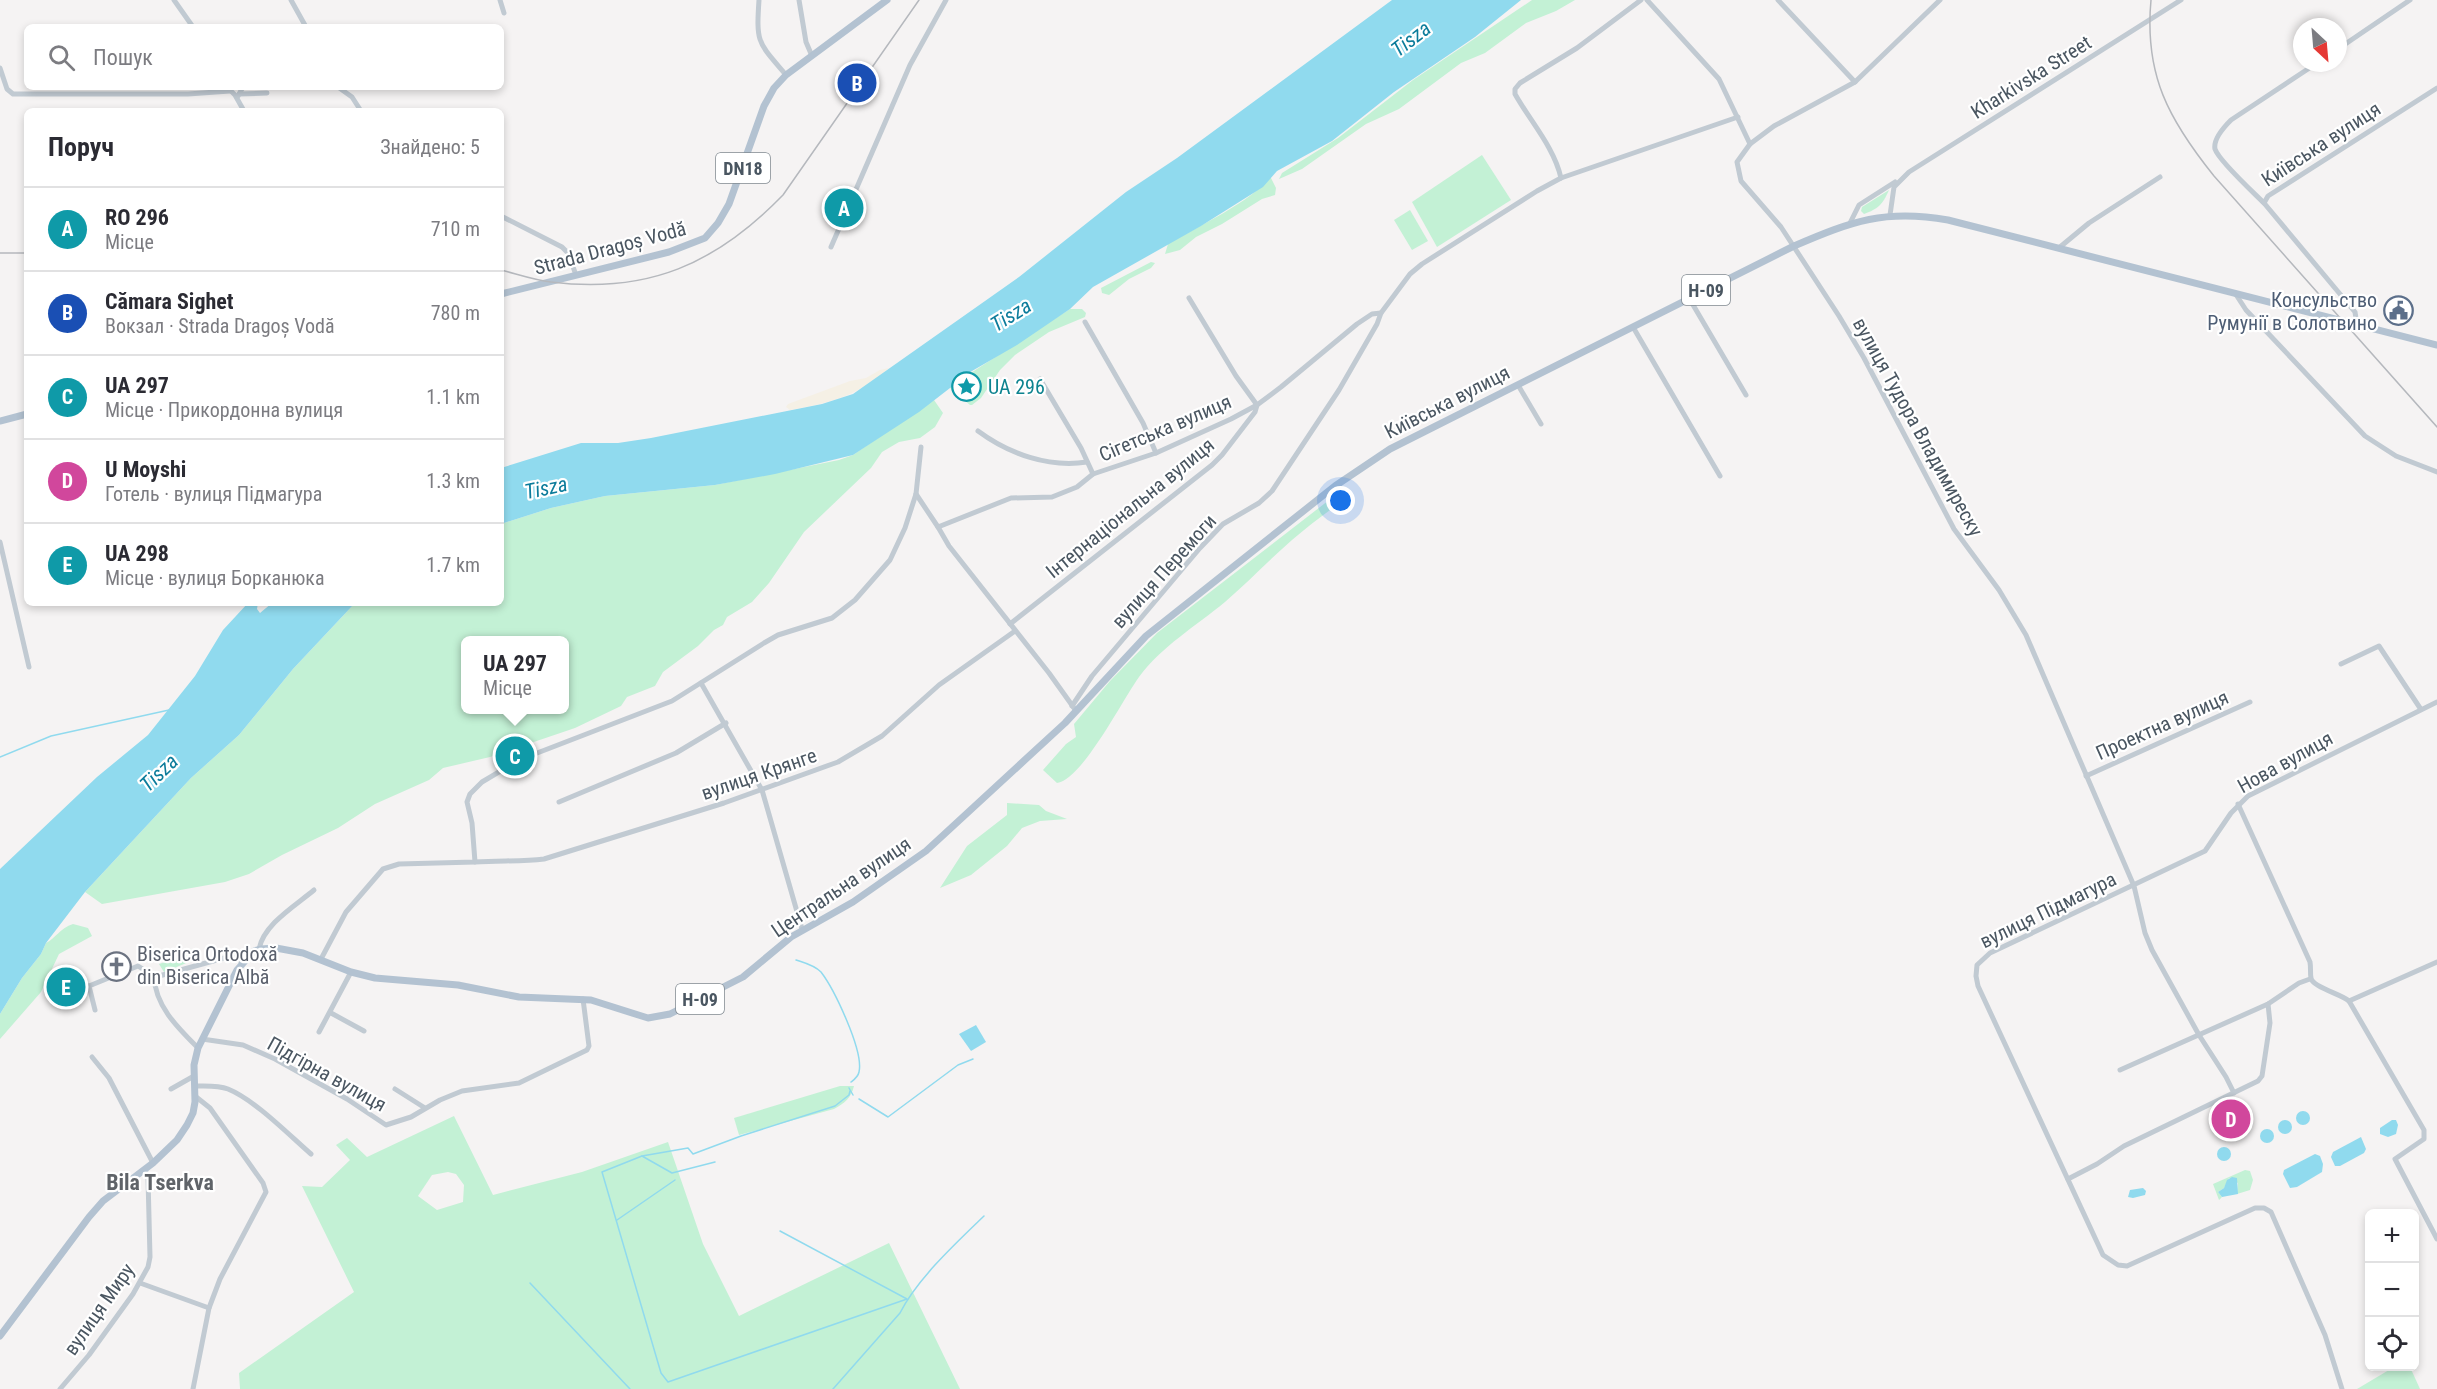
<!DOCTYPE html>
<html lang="uk">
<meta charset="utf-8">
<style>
body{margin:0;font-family:"Roboto Condensed",sans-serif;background:#f2f2f3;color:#2b2b33}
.controls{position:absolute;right:18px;bottom:18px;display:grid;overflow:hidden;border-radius:9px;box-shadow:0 3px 9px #0003}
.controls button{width:54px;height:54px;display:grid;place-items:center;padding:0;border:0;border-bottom:2px solid #e1e1e2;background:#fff;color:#2b2b33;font:30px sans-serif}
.compass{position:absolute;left:2293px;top:18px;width:54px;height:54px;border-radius:50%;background:#fff;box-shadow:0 3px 9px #0003;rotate:154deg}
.you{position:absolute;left:1341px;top:501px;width:21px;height:21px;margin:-15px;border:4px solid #fff;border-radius:50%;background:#1a73e8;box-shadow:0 0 0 9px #1a73e833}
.badge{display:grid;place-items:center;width:39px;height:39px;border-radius:50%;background:#1a73e8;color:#fff;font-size:20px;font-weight:700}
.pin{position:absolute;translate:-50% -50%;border:3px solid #fff;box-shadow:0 2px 6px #0006}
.popup{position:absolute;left:461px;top:636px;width:108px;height:78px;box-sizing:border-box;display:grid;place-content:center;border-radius:9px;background:#fff;filter:drop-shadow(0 2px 4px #0005);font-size:20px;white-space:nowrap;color:#7c7c81}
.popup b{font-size:22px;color:#2b2b33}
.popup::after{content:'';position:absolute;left:50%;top:100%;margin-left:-12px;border:12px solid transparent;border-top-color:#fff}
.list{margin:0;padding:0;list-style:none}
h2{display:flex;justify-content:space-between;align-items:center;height:78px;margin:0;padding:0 24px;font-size:26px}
h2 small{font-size:20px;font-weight:400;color:#7c7c81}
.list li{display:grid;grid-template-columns:39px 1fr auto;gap:18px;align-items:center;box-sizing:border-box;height:84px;padding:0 24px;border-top:2px solid #e1e1e2}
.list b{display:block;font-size:22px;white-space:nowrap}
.list p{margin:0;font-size:20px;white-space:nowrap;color:#7c7c81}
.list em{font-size:20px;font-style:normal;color:#7c7c81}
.icon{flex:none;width:33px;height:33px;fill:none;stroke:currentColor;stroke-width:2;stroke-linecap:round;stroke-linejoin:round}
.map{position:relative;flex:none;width:2437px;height:1389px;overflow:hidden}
.search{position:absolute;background:#fff;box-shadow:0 3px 9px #0003;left:24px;top:24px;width:480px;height:66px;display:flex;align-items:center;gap:15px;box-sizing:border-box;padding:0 21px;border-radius:9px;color:#7c7c81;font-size:22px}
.panel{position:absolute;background:#fff;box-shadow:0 3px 9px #0003;left:24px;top:108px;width:480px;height:498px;border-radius:9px}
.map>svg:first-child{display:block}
.green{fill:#c3f1d5;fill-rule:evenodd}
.sand{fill:#f5f0e5}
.water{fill:#90daee}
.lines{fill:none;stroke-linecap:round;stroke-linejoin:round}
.stream{stroke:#90daee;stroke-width:1.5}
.minor{stroke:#c1cad2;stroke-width:5}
.major{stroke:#b3c2d1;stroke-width:7}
.rail{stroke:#b5b8bd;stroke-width:1.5}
.labels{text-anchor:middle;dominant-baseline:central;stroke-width:4.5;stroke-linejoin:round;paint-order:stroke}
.shield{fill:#fff;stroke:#808990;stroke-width:1.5}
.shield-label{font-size:18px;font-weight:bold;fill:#4a5661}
.street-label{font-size:20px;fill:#4a5661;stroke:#fff}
.service-label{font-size:20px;fill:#4e5e75;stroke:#fff;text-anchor:end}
.culture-label{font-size:20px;fill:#0d838f;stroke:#fff;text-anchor:start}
.worship-label{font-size:20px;fill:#5b616d;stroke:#fff;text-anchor:start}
.water-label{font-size:21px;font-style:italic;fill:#0c7c9b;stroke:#fff}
.quarter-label{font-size:22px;font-weight:bold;fill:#5f6368;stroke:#fff}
</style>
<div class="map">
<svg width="2437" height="1389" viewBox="0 0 2437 1389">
<rect width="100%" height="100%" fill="#f5f3f3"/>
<g class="green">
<path d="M1532 0H1575L1556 11 1526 23 1485 53 1461 63 1399 109 1366 124 1302 169 1279 179 1282 173 1338 138 1413 80Z"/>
<path d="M1482 155 1511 200 1437 247 1412 202Z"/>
<path d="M1270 176 1276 188 1275 195 1262 199 1222 224 1196 237 1180 250 1165 254 1168 244C1194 228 1254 201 1270 176Z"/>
<path d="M1889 190C1883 204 1878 209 1864 214L1861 211 1862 207Z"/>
<path d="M1410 210 1428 241 1412 250 1394 220Z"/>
<path d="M1151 262 1155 263 1151 268 1129 279 1109 295 1102 293 1101 288Z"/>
<path d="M1070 309H1082L1086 313 1085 317 1049 332 1015 355 1000 370 981 398 972 405H970L949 387Z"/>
<path d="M934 400 943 413 935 427 920 438 899 442 882 452 871 468 804 532 769 583 752 602 727 617 723 625 714 630 698 646 663 672 655 686 627 697 621 706 575 728 490 757 443 768 429 780 375 804 338 828 282 855 249 874 225 882 102 904 85 892 191 778 239 735 293 669 355 603H501V524L551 508 605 496 715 485 839 460 853 455ZM466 640H564V710H466Z"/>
<path d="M1340 495 1342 501C1325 514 1308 526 1292 540 1269 560 1248 582 1225 602 1196 626 1162 646 1139 677 1123 699 1082 780 1057 783L1043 770 1066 744 1076 737 1074 724 1110 681 1157 633 1333 497Z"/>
<path d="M1007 803 1039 805 1046 811 1067 819 1040 821 1022 828 1007 846 971 875 940 888 967 846 1007 815Z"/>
<path d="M73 924 88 928 92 936 59 954 41 992 0 1039V1014L22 978 41 954 46 943C56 938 60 928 73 924Z"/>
<path d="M191 949 194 960 164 972 159 964 180 957V954Z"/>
<path d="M840 1086H854C851 1098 845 1103 834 1109L739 1135 734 1118Z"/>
<path d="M454 1116 493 1195 582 1172 668 1142 703 1244 739 1316 889 1243 960 1389H240L239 1373 354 1292 302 1186 322 1187 350 1160 336 1145 347 1138 367 1157ZM448 1172 456 1174 464 1185 463 1202 437 1210 418 1196 432 1175Z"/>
<path d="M2245 1170 2250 1171 2253 1180 2250 1190 2237 1194 2238 1183 2229 1178 2224 1188 2218 1192 2222 1197 2219 1200 2213 1184Z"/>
<path d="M2394 1367H2410L2420 1389H2357Z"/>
</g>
<path class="sand" d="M889 368C858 396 830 403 790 410L786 407 788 404 850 381 866 378 880 370Z"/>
<g class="water">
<path d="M1392 0H1521L1475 37 1394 92 1332 141 1277 171 1263 187 1201 226 1093 287 1070 309 1017 345 972 371 919 412 853 455 775 474 715 485 605 496 551 508 501 524V468L581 443H618L651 438 822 404 853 394 1019 277 1126 192 1177 158Z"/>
<path d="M248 603H258L257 609 260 613 272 603H355L293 669 239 735 191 778 85 892 46 943 41 954 22 978 0 1014V869L97 777 148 735 195 676 223 630Z"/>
<path d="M976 1025 986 1042 971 1051 959 1034Z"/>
<circle cx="2303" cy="1118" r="7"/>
<path d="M2392 1120H2396L2398 1125 2396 1134 2388 1137 2380 1134V1128Z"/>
<circle cx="2285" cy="1127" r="7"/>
<circle cx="2267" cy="1136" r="7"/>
<path d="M2361 1137 2366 1149 2364 1153 2340 1166H2335L2331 1157 2333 1152Z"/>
<circle cx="2224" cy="1154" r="7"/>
<path d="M2315 1154 2320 1156 2323 1164 2322 1172 2297 1187 2290 1188 2283 1174 2284 1170Z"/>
<path d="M2232 1177 2237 1178 2238 1194 2222 1197 2218 1192 2224 1188 2227 1180Z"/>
<path d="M2143 1188 2146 1191 2145 1195 2133 1198 2128 1197 2130 1190Z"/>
</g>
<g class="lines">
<g class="stream">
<path d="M0 757 51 736 169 710"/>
<path d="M796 960C805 963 814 965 821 972 834 989 864 1051 859 1072 858 1077 855 1079 851 1082"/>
<path d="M849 1088 853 1095"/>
<path d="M859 1099 888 1117 958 1065 973 1059"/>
<path d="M642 1156 602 1172 661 1373 668 1382 907 1299 780 1231"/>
<path d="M715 1162 672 1173 642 1156 688 1148 693 1154 741 1136 835 1106 849 1095 850 1091"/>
<path d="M617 1220 675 1180"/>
<path d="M530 1283 630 1389"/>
<path d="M833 1389 900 1313C917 1279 957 1242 984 1216"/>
</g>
<g class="minor">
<path d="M174 0 193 27"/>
<path d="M291 0 306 27"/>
<path d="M500 0 504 13"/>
<path d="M759 0C756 44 758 42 786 75"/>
<path d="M799 0 806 42 812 56"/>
<path d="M1647 0 1719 79 1750 144 1737 162 1741 181 1781 227 1839 316 1864 358 1954 529 1999 590 2026 635 2134 886 2145 933 2152 950 2199 1035 2226 1077 2234 1093"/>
<path d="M1778 0 1855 82"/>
<path d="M2338 49 2410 0"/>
<path d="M0 68 7 89 13 94H188L230 91"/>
<path d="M227 87 235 95 244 111"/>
<path d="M338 87 352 97 361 111"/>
<path d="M239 94 267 93"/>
<path d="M238 96 243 87"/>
<path d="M1750 144 1774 126 1855 82 1940 0"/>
<path d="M1561 178C1554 147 1530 121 1515 94V89L1520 83 1577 48 1641 0"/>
<path d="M2264 203C2253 192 2219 161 2215 149 2213 139 2225 126 2231 120L2317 63"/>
<path d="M1890 215 1894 187 1909 172 2181 0"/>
<path d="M501 216 562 247 568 253 576 275"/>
<path d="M1850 223 1859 205 1895 182"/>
<path d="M831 247 910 65 946 0"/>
<path d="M2060 247 2089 223 2160 177"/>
<path d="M2235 293 2246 310 2365 436 2396 456 2437 472"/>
<path d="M1689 298 1746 395"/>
<path d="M1085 322 1143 423 1156 453"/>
<path d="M2357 325 2355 312 2264 203 2268 196 2437 88"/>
<path d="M1633 327 1720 476"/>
<path d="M1040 379 1081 448 1093 474"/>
<path d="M1518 385 1541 424"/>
<path d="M978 431C1009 454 1049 468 1087 462"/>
<path d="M916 494 938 527 949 546 1049 673 1074 708"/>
<path d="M938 527 1011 498 1052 497 1077 487 1093 474 1156 453 1231 419 1257 405 1281 387 1357 324 1372 314 1381 313"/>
<path d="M0 542 29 667"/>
<path d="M1010 624 1212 465 1222 455 1255 412 1257 405 1236 376 1189 298"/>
<path d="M2341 664 2379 646 2420 708"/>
<path d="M701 683 762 790 802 929"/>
<path d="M1072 706 1092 676 1200 548 1223 524 1259 503 1272 491 1339 390 1377 324 1381 313 1410 274 1422 264 1537 191 1561 178 1738 117"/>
<path d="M2086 776 2250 702"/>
<path d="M559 802 676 753 726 723"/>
<path d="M2238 804 2310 962C2311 968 2310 973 2311 978 2312 987 2341 994 2349 1001L2424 1130V1139L2395 1159 2437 1239"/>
<path d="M475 862C498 860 521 862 544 859L724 803 838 762 882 736 939 685 1015 631"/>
<path d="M259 949C264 924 295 906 314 890"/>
<path d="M321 959 346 912 383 869 399 864 475 862 472 823 467 802 470 794 482 782 519 760 672 701 764 643 778 635 832 618 855 600 890 560 905 528 916 494 921 447"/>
<path d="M154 976C155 1006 178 1028 198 1048"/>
<path d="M89 986 95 1010"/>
<path d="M59 990 89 986 138 966 154 976H159L224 958 234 957 243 962"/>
<path d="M2349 1001 2437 962"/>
<path d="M331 1013 364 1031"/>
<path d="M319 1032 351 972"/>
<path d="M202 1039 243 1045 275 1059 347 1099 386 1125 411 1117 440 1100 462 1091 519 1083 587 1050 589 1046 583 999"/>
<path d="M92 1057 109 1078 153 1163"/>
<path d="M2120 1070 2268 1004 2299 983 2310 979"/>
<path d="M195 1086C206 1086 218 1085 228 1089 255 1100 289 1135 311 1154"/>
<path d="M171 1089 194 1076"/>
<path d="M395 1089 425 1108"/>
<path d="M2068 1179 2097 1164 2124 1146 2258 1081 2262 1076 2270 1023 2268 1004"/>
<path d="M140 1283 209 1308"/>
<path d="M60 1389 89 1355 133 1294 148 1267 150 1257 148 1178 145 1170"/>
<path d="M193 1389 209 1308 220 1279 266 1192 263 1183 210 1108 195 1096"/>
<path d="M2342 1389 2325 1335 2271 1212 2264 1208H2255L2127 1266 2118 1265 2103 1255 1978 986 1976 976 1977 965 1990 953 2205 851 2231 813 2248 796 2437 702"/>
</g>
<g class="major">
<path d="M501 294 669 252 705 238 718 223 729 204 764 106 774 88 786 75 887 0"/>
<path d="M0 421 27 414"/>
<path d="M0 1336 89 1217 103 1201 153 1163 177 1140 187 1125 193 1113 195 1102 194 1065 198 1048 237 970 254 951 261 949 276 948 303 953 351 972 375 978 458 985 519 997 591 1000 648 1018 670 1014 743 977 791 937 853 902 926 851 1065 723 1146 636 1335 486 1390 449 1794 246C1852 221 1885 209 1948 220L2437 345"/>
</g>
<g class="rail">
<path d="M2151 0C2144 75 2169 120 2214 176L2437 427"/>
<path d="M0 253H27"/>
<path d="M501 270C517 274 534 280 551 282 648 294 716 264 783 195L919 0"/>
</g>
</g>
<defs>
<symbol id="civic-ring" viewBox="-11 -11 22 22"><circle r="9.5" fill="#fff" stroke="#5c6f8a" stroke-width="1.5"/><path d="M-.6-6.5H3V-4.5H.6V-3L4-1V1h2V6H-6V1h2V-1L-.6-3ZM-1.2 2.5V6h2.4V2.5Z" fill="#5c6f8a"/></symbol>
<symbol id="sight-ring" viewBox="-11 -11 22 22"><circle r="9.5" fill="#fff" stroke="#0f9aa8" stroke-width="1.5"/><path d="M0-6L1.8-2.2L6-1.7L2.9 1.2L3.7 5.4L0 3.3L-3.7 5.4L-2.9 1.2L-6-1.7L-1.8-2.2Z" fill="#0f9aa8"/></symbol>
<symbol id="church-ring" viewBox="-11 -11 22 22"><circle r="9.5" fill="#fff" stroke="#6b7280" stroke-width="1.5"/><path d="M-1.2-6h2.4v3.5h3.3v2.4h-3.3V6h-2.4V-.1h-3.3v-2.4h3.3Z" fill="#6b7280"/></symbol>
</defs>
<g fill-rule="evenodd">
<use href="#civic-ring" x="2382" y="294" width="33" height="33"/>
<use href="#sight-ring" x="950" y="370" width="33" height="33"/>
<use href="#church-ring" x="100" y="950" width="33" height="33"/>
</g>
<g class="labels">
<g class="shield">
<rect x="716" y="153" width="54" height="30" rx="4.5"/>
<rect x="1682" y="275" width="48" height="30" rx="4.5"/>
<rect x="676" y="984" width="48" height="30" rx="4.5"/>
</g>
<g class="shield-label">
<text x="743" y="168">DN18</text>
<text x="1706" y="290">Н-09</text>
<text x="700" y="999">Н-09</text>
</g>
<g class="street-label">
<text transform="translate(2031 77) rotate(-32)">Kharkivska Street</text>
<text transform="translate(2321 144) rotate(-33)">Київська вулиця</text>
<text transform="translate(610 248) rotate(-15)">Strada Dragoș Vodă</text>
<text transform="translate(1447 402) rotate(-27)">Київська вулиця</text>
<text transform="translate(1918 427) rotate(61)">вулиця Тудора Владимиреску</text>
<text transform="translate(1165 428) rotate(-23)">Сігетська вулиця</text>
<text transform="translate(1130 508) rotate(-39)">Інтернаціональна вулиця</text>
<text transform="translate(1164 571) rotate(-48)">вулиця Перемоги</text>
<text transform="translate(2162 725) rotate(-24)">Проектна вулиця</text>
<text transform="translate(2285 762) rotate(-29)">Нова вулиця</text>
<text transform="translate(759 774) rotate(-19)">вулиця Крянге</text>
<text transform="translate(841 887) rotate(-34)">Центральна вулиця</text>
<text transform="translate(2048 910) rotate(-26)">вулиця Підмагура</text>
<text transform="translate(327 1074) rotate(29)">Підгірна вулиця</text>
<text transform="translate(99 1309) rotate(-55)">вулиця Миру</text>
</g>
<g class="service-label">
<text x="2377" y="300">Консульство<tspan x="2377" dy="23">Румунії в Солотвино</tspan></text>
</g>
<g class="culture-label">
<text x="988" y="387">UA 296</text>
</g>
<g class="worship-label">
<text x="137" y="954">Biserica Ortodoxă<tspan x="137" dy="23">din Biserica Albă</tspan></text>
</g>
<g class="water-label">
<text transform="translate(1411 39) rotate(-38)">Tisza</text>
<text transform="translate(1011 315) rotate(-32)">Tisza</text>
<text transform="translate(546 488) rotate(-12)">Tisza</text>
<text transform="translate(159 773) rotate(-44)">Tisza</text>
</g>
<g class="quarter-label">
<text x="160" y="1182">Bila Tserkva</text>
</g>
</g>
</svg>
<div class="controls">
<button>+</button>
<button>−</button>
<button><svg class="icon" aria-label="locate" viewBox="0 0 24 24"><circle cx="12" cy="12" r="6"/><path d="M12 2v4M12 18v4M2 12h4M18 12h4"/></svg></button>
</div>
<svg class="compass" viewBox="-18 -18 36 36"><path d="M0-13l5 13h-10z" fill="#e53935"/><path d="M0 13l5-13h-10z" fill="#7c7c81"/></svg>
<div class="you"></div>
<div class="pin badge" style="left:844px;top:208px;background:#0f9aa8">A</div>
<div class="pin badge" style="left:857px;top:83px;background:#1a4fb4">B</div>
<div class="pin badge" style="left:515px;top:756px;background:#0f9aa8">C</div>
<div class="popup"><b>UA 297</b>Місце</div>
<div class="pin badge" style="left:2231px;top:1119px;background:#d1479c">D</div>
<div class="pin badge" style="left:66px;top:987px;background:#0f9aa8">E</div>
<div class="search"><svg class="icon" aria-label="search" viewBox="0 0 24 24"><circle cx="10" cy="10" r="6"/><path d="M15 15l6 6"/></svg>Пошук</div>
<section class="panel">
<h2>Поруч<small>Знайдено: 5</small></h2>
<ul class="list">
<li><span class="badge" style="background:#0f9aa8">A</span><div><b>RO 296</b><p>Місце</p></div><em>710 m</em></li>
<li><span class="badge" style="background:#1a4fb4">B</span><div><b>Cămara Sighet</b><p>Вокзал · Strada Dragoș Vodă</p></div><em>780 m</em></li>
<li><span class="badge" style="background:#0f9aa8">C</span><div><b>UA 297</b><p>Місце · Прикордонна вулиця</p></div><em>1.1 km</em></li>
<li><span class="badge" style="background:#d1479c">D</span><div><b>U Moyshi</b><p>Готель · вулиця Підмагура</p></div><em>1.3 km</em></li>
<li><span class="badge" style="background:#0f9aa8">E</span><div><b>UA 298</b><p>Місце · вулиця Борканюка</p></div><em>1.7 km</em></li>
</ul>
</section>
</div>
